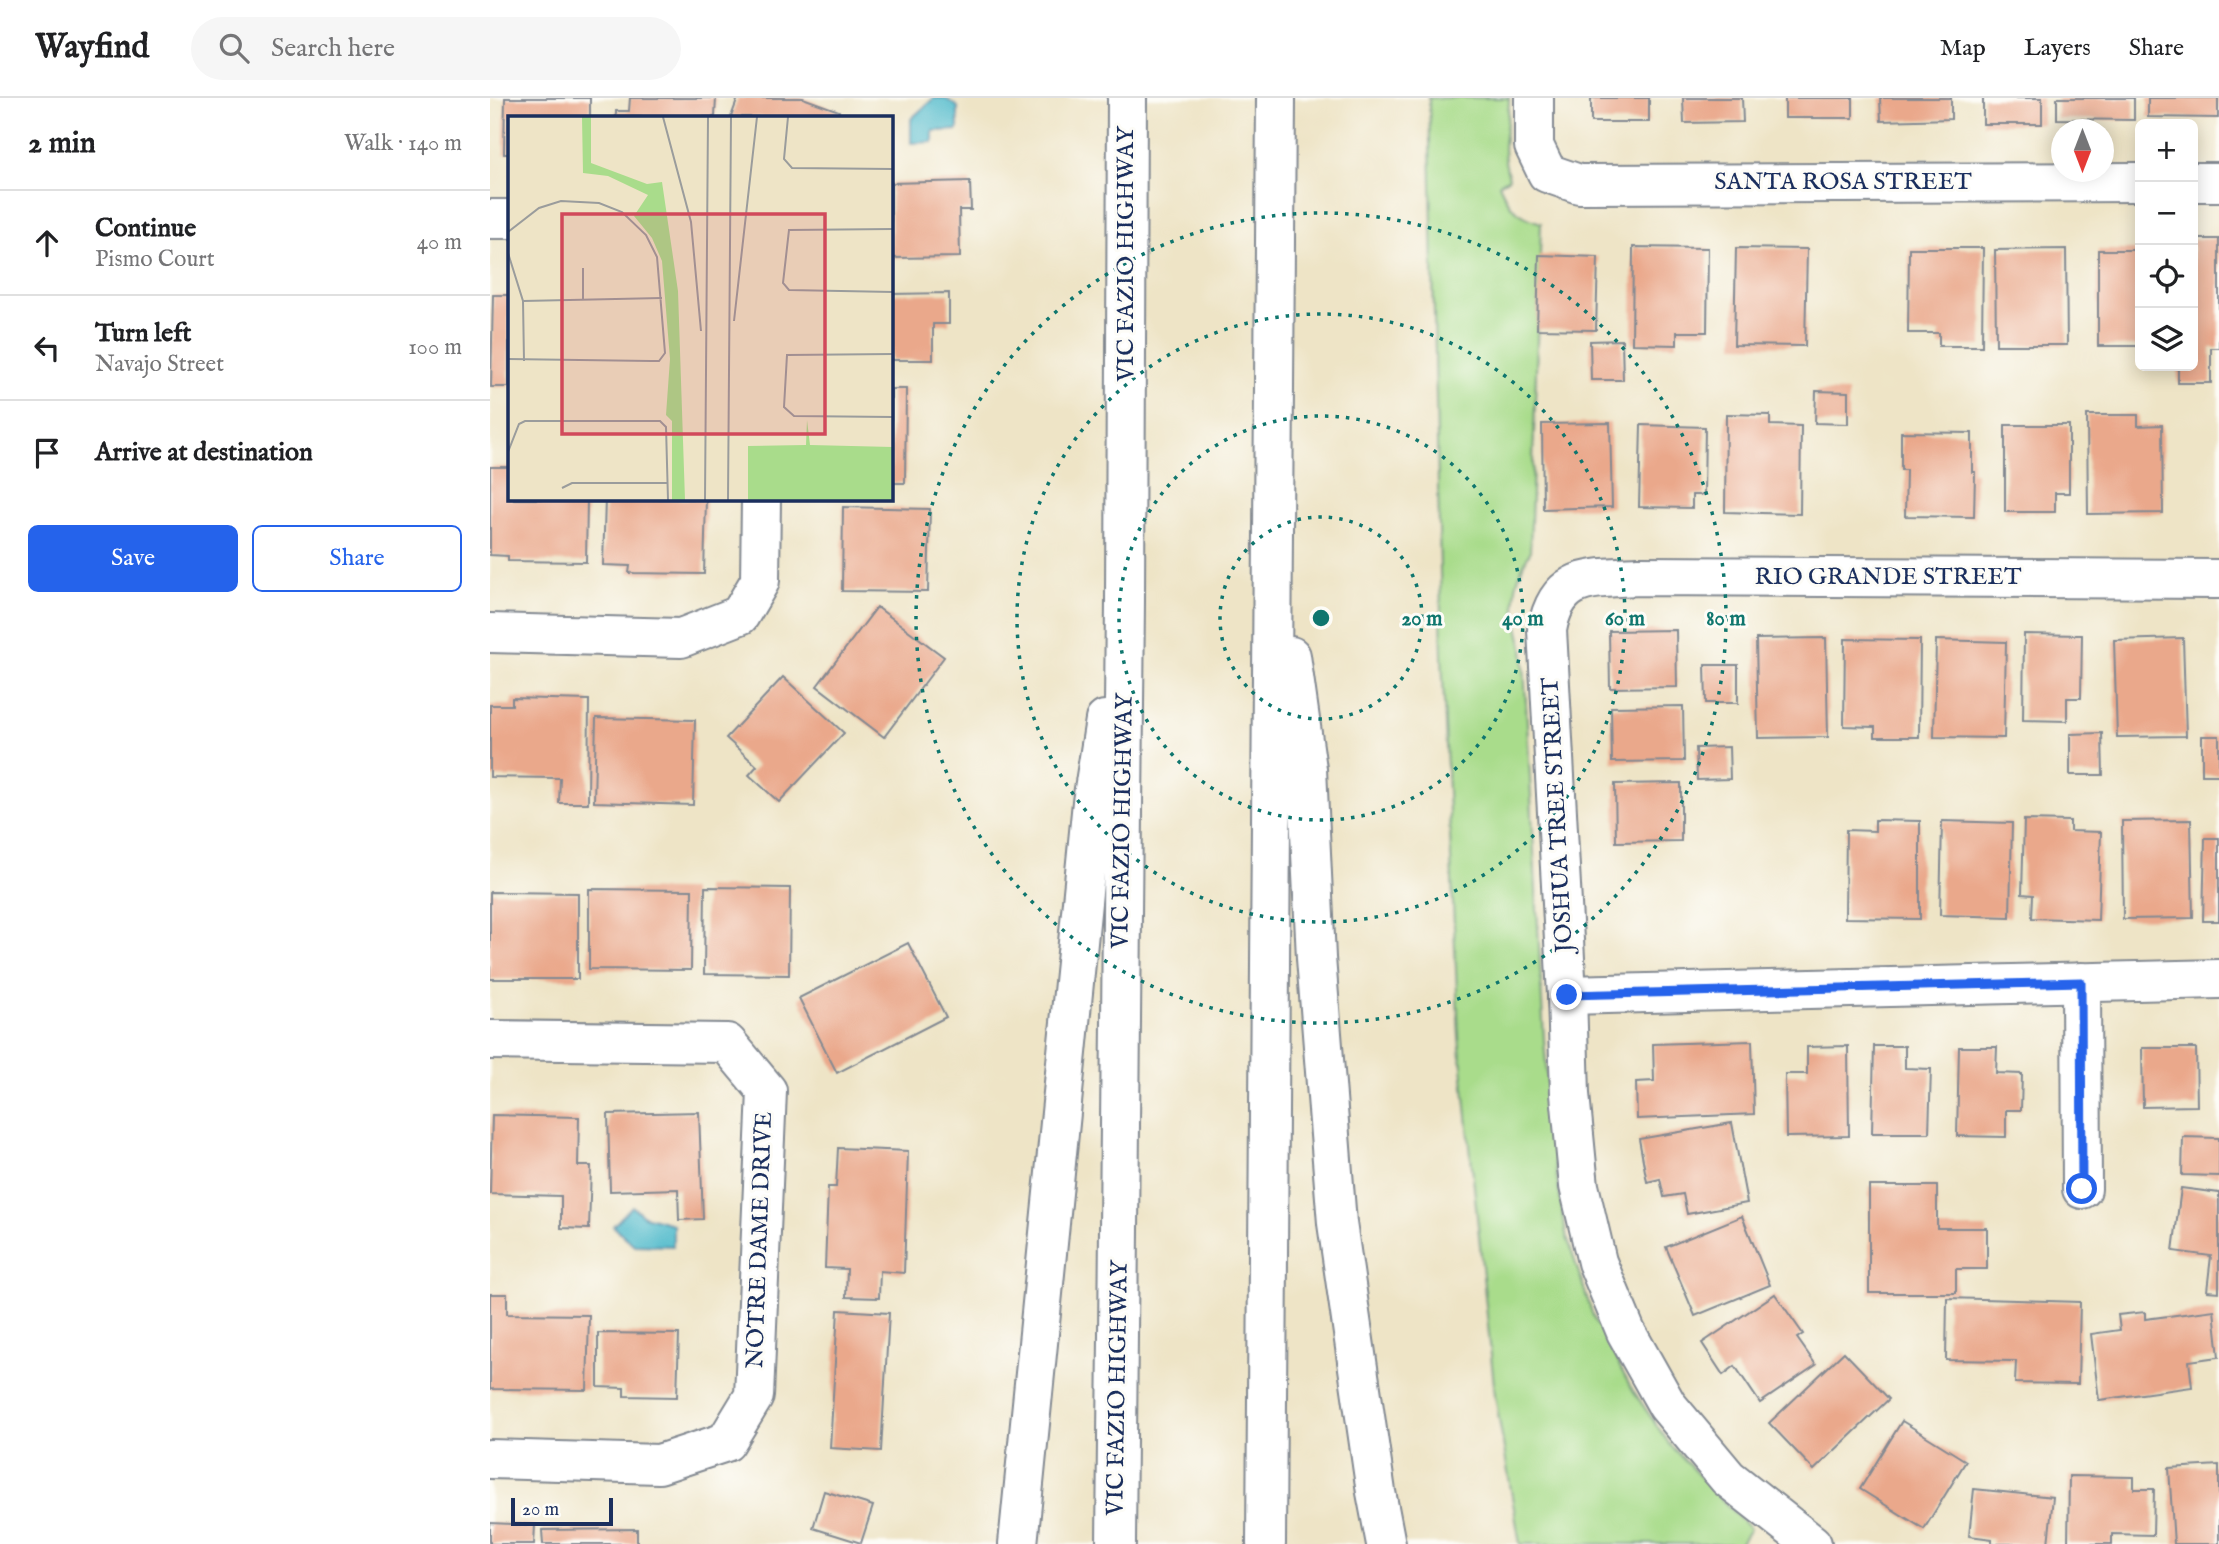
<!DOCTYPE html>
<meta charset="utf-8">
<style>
body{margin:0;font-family:"IM FELL English",serif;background:#f6f6f6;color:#202124}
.controls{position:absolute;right:21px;top:21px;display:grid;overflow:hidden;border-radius:10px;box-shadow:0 4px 18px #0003}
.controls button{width:63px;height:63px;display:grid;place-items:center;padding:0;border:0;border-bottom:2px solid #e0e0e0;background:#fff;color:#202124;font:35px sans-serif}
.compass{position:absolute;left:1561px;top:21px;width:63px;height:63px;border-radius:50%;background:#fff;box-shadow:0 4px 18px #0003;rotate:180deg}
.scale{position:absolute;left:21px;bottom:18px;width:102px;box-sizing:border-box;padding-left:7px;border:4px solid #1b2f5e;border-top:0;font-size:19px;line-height:24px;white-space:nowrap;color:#1b2f5e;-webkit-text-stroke:5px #fdfcf7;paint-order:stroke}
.stop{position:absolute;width:21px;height:21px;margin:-16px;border:5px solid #2563eb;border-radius:50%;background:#fff}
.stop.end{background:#2563eb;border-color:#fff;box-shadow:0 2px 7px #0008}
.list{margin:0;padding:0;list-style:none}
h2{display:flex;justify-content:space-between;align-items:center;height:91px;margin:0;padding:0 28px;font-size:30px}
h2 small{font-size:23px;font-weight:400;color:#757577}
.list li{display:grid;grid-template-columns:46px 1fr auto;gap:21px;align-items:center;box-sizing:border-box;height:105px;padding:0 28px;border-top:2px solid #e0e0e0}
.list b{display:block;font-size:26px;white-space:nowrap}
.list p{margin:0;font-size:23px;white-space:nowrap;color:#757577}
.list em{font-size:23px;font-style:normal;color:#757577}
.actions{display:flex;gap:14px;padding:21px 28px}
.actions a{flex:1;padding:16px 0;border:2px solid #2563eb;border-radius:10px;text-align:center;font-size:24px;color:#2563eb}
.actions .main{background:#2563eb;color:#fff}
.icon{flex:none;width:38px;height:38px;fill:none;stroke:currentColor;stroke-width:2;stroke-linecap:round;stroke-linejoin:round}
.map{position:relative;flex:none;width:1729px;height:1446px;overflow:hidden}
header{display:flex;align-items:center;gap:42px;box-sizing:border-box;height:98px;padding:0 35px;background:#fff;border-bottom:2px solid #e0e0e0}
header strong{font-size:33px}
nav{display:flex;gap:38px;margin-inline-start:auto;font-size:24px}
.search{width:490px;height:63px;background:#f6f6f6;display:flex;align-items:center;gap:18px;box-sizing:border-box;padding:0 24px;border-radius:38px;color:#757577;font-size:26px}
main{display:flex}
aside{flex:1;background:#fff}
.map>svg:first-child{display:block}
.green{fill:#a9dc8b;stroke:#628674;stroke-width:2}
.water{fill:#4fbacb;stroke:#357494;stroke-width:2}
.building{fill:#eaa88b}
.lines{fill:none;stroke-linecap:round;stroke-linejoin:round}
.minor-casing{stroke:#848a92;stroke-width:42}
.highway-casing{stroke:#848a92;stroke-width:42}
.minor{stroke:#fff;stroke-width:38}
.highway{stroke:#fff;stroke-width:38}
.route{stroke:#2563eb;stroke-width:9}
.ring{fill:none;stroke:#0f766e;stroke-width:3.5;stroke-dasharray:3.5 7}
.labels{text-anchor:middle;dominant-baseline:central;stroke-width:6;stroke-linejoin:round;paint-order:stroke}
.street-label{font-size:24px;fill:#1b2f5e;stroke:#fdfcf7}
.inset-road{fill:none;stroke:#9a9c9c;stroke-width:2}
.view{fill:#d1495b;fill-opacity:0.15;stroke:#d1495b;stroke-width:3.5}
.inset-edge{fill:none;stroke:#1b2f5e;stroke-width:3.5}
.centre{fill:#0f766e;stroke:#fdfcf7;stroke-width:3.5}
.ring-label{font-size:21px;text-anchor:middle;font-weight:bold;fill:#0f766e;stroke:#fdfcf7;stroke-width:6;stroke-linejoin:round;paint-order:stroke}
</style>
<header>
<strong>Wayfind</strong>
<div class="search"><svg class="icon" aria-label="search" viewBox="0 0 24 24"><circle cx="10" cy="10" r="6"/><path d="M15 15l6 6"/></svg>Search here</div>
<nav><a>Map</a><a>Layers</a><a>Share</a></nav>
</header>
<main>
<aside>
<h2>2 min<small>Walk · 140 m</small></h2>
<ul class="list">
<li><svg class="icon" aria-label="ahead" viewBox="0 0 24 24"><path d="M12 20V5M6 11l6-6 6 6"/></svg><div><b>Continue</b><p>Pismo Court</p></div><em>40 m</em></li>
<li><svg class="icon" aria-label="left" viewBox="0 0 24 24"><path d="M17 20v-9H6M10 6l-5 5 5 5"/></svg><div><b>Turn left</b><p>Navajo Street</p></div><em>100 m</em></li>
<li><svg class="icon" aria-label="arrive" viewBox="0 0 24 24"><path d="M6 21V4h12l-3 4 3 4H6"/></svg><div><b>Arrive at destination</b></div></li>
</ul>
<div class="actions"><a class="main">Save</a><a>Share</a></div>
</aside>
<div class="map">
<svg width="1729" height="1446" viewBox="0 0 1729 1446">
<rect width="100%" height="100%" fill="#fdfcf7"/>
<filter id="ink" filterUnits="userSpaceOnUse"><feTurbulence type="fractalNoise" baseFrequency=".0143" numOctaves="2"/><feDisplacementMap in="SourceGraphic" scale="14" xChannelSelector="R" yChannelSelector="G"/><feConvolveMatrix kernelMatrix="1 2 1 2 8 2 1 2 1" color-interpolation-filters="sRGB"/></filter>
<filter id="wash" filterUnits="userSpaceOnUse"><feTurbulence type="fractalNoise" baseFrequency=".00686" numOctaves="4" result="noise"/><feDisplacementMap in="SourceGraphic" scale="28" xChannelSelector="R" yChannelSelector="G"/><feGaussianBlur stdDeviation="1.57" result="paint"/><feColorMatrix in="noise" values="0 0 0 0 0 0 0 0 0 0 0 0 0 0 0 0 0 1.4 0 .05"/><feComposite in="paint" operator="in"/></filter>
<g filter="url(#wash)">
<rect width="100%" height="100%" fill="#eee4c6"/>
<path class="green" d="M939 0H1019C1019 33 1008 44 1019 80L1009 86C1019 109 1026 117 1051 125L1040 454C1019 489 1023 511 1033 549L1054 941 1063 1055 1076 1136 1103 1218 1140 1288 1180 1347 1260 1431 1250 1446H1030L1005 1297 969 939 952 558Z"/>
<g class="water">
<path d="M444 0H455L468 9V32L443 33V44L421 45V21Z"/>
<path d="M142 1108 154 1118 183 1126V1148L144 1147 123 1128Z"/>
</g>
<g id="blocks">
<g class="building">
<path d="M15 0H100V19H19V56H14Z"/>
<path d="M140 0H226L225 19H126V13H139Z"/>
<path d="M248 0H313L349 13 347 19H241Z"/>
<rect x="1101" y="0" width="58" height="24"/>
<path d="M1193 0H1252L1253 24 1194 25Z"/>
<rect x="1295" y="0" width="68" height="20"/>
<path d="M1390 0H1461V21L1391 23Z"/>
<rect x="1493" y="0" width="59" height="26"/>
<path d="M1567 0H1644V22L1567 21Z"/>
<path d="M1658 0H1728V20L1658 19Z"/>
<path d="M480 83 481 112H469L470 159 401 160V85Z"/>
<path d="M1703 141H1729V250H1721V285H1688V268H1703Z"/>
<path d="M1143 149 1218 150 1217 234H1187V247L1142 246Z"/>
<path d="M1246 150 1317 151 1315 248 1244 247Z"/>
<path d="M1419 150H1493L1492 248H1449V235H1418Z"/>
<path d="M1576 151 1577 247H1506L1505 152Z"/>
<rect x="1608" y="152" width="42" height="96"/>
<path d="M1049 157 1108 159 1106 232 1047 231Z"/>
<path d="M459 195V226H443V262H401V196Z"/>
<path d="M3 197H19V289H1Z"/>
<path d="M1132 242 1133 282H1101L1100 243Z"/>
<path d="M401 291H416L415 385H401Z"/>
<path d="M1326 293 1358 294V326L1325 325Z"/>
<path d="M1236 316 1280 317V327L1311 328 1310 416 1235 414Z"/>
<path d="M1597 317H1648V328L1672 327 1673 415 1598 416Z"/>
<path d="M1120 325 1122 409 1053 411 1052 326Z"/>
<path d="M1151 327 1215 329 1214 397H1202V410L1149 409Z"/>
<path d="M1515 327H1579V395H1565V414H1515Z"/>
<path d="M1411 334 1482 335V374H1485L1484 419 1415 418 1416 372H1411Z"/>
<path d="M0 369H19V401H97L96 464 18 463V458L0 457Z"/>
<path d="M115 401H216L214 476 139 475 140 468 113 467Z"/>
<path d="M353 409 440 411 438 494 352 493Z"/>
<path d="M387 509 454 559 394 639 327 588Z"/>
<path d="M1186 532 1187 589 1120 590 1119 533Z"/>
<path d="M1534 536 1592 537 1591 600H1577V623L1533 622Z"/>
<path d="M1336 540 1338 639 1268 640 1266 541Z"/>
<path d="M1693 540 1696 638 1627 639 1624 542Z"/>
<path d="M1355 541 1430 542 1429 639H1385V629L1354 628Z"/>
<path d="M1446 542 1516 544 1514 640 1444 639Z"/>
<path d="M1215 567H1248V605H1216Z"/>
<path d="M293 579 354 635 289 704 259 677 267 668 236 640Z"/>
<path d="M22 600 99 602 98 705H69L70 680 0 679V607H22Z"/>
<path d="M1193 608 1194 663 1122 664 1121 609Z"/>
<path d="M106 620 205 622 203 707 104 704Z"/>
<path d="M1612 635 1613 677H1580V636Z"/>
<rect x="1712" y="638" width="17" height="39"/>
<path d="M1239 649 1240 681 1207 682 1206 650Z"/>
<path d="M1191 685V743L1126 744 1125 686Z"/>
<path d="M1385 722 1430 723V821L1355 820 1356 732 1385 733Z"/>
<path d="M1534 722 1580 723V733L1611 734 1608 822 1542 820 1543 797 1532 796Z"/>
<path d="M1701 722 1703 820 1633 821 1632 723Z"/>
<path d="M1452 723 1522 725 1520 819 1450 817Z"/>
<path d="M1715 740H1729V823H1713Z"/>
<path d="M215 789 300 790 299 877 214 876Z"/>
<path d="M99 791 202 792 201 872 99 871Z"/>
<path d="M0 794 88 795V881H0Z"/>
<path d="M418 845 456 919 347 975 309 900Z"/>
<path d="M1262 943 1264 1016 1147 1021 1146 984 1164 983 1163 946Z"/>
<path d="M1358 948 1359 1038 1296 1039 1295 976H1317V949Z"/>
<path d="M1384 948H1415V970L1441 971 1439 1035H1382Z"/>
<path d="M1469 949H1507L1506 975 1532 976 1531 1012H1516V1039L1467 1038Z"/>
<path d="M1652 950H1706L1707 1008 1653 1009Z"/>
<path d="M209 1014 213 1121 189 1122 188 1091 120 1093 118 1016Z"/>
<path d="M2 1017 89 1019 88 1068H101L99 1131 71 1130V1098L0 1096Z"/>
<path d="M1242 1025 1257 1105 1197 1116 1193 1096 1174 1099 1170 1081 1157 1084 1149 1041Z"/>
<path d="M1693 1039 1729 1040V1078L1692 1077Z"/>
<path d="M348 1050 418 1053 414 1175 390 1173 389 1200 356 1199 357 1171 335 1170 338 1089H346Z"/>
<path d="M1379 1088H1447V1130H1497V1171H1466V1195H1379Z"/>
<path d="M1691 1090 1729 1095V1194L1717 1193 1721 1158 1683 1153Z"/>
<path d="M1252 1118 1280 1187 1205 1218 1176 1149Z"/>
<path d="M0 1196H17V1216L99 1217 97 1292 0 1291Z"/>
<path d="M1285 1196 1313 1236 1307 1240 1326 1267 1270 1305 1245 1268 1233 1277 1212 1245Z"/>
<path d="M1457 1200 1590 1204 1588 1286 1525 1285 1526 1263 1456 1262Z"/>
<path d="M348 1212 399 1215 391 1353 340 1350Z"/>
<path d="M1724 1212 1729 1259 1699 1263 1702 1289 1609 1302 1601 1236 1630 1232 1628 1217 1655 1214V1221Z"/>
<path d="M108 1235 189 1236 187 1299 134 1298V1290L108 1289Z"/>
<path d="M1354 1254 1399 1301 1324 1372 1279 1325Z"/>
<path d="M1412 1323 1476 1363 1434 1431 1370 1391Z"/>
<path d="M1729 1367V1446H1684L1679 1370Z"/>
<path d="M1579 1378 1644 1379V1391H1664L1663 1437 1622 1436V1446H1578Z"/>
<path d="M1484 1391 1563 1399 1558 1446H1502V1441L1479 1438Z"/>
<path d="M334 1393 383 1408 371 1445 323 1430Z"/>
<path d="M0 1425 45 1427 44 1446H0Z"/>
<path d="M147 1431V1446H53L52 1432Z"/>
</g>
</g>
</g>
<g filter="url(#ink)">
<use href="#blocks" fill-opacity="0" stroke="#848a92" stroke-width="2"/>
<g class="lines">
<defs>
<g id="minor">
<path d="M1044 0V48L1057 75 1089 86 1650 84"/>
<path d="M1703 84H1729"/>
<path d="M0 121H19"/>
<path d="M0 535 191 540 250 517 270 483 271 401"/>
<path d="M1591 884 1592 1091"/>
<path d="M1077 897 1729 881"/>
<path d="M0 942 237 945 277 993 264 1298 236 1344 169 1366 0 1361"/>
<path d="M1322 1446 1238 1380 1177 1307 1136 1234 1107 1164 1089 1088 1080 996 1077 897 1057 532C1067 476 1100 481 1148 478L1729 481"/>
</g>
<g id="highway">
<path d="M801 558 817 671 826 860 847 1125 886 1394 896 1446"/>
<path d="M528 1446 602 704 615 622"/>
<path d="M626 1446 635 503 637 0"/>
<path d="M776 1446 786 0"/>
</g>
</defs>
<use href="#minor" class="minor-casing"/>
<use href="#highway" class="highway-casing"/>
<use href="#minor" class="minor"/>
<use href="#highway" class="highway"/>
</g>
</g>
<g class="lines" filter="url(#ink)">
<path class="route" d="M1077 897 1591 884 1592 1091"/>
</g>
<g class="ring">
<circle cx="831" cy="520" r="101"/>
<circle cx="831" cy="520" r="202"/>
<circle cx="831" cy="520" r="304"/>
<circle cx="831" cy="520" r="405"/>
</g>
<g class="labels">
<g class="street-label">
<text x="1353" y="84">SANTA ROSA STREET</text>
<text transform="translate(636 156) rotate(-90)">VIC FAZIO HIGHWAY</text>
<text x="1398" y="479">RIO GRANDE STREET</text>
<text transform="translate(1068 717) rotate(-93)">JOSHUA TREE STREET</text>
<text transform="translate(633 723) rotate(-89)">VIC FAZIO HIGHWAY</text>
<text transform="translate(270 1142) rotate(-88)">NOTRE DAME DRIVE</text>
<text transform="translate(628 1290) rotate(-89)">VIC FAZIO HIGHWAY</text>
</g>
</g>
<g transform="translate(18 18)">
<rect width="385" height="385" fill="#eee4c6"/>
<path d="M74 1H83V47L139 68 154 66 170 175 177 384H164V305L158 299 162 243 154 145 144 122 126 100 140 79 100 60 75 57ZM299 304 302 329 385 331V384H240V330L298 329Z" fill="#a9dc8b"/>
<path class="inset-road" d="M155 1 183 106 193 215M280 1 276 43 284 52 385 53M385 113 281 114 275 167 281 174 385 176M0 116 31 92 53 85 91 87 114 96 138 119 149 141 157 237 151 245H143L0 243M0 137 15 185 16 245M75 152V184M15 185 154 182M226 205 249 1M385 238 279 239 276 291 286 300 385 301M0 336 11 308 17 305H152L158 311 160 384M54 372 64 367H160M197 384 200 1M220 384 223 1"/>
<path class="view" d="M54 98H317V318H54Z"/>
<rect width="385" height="385" class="inset-edge"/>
</g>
<circle cx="831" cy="520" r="10" class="centre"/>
<g class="ring-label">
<text x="932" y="527">20 m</text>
<text x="1033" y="527">40 m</text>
<text x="1135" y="527">60 m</text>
<text x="1236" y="527">80 m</text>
</g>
</svg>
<div class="controls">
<button>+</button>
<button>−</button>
<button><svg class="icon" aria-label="locate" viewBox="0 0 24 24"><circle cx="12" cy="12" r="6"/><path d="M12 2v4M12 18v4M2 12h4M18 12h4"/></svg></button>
<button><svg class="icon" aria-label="layers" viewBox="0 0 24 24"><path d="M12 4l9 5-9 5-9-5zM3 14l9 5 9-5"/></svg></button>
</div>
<svg class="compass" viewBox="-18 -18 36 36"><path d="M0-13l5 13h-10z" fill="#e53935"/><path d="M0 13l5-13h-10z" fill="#757577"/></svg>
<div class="scale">20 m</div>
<div class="stop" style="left:1592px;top:1091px"></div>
<div class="stop end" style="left:1077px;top:897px"></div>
</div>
</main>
